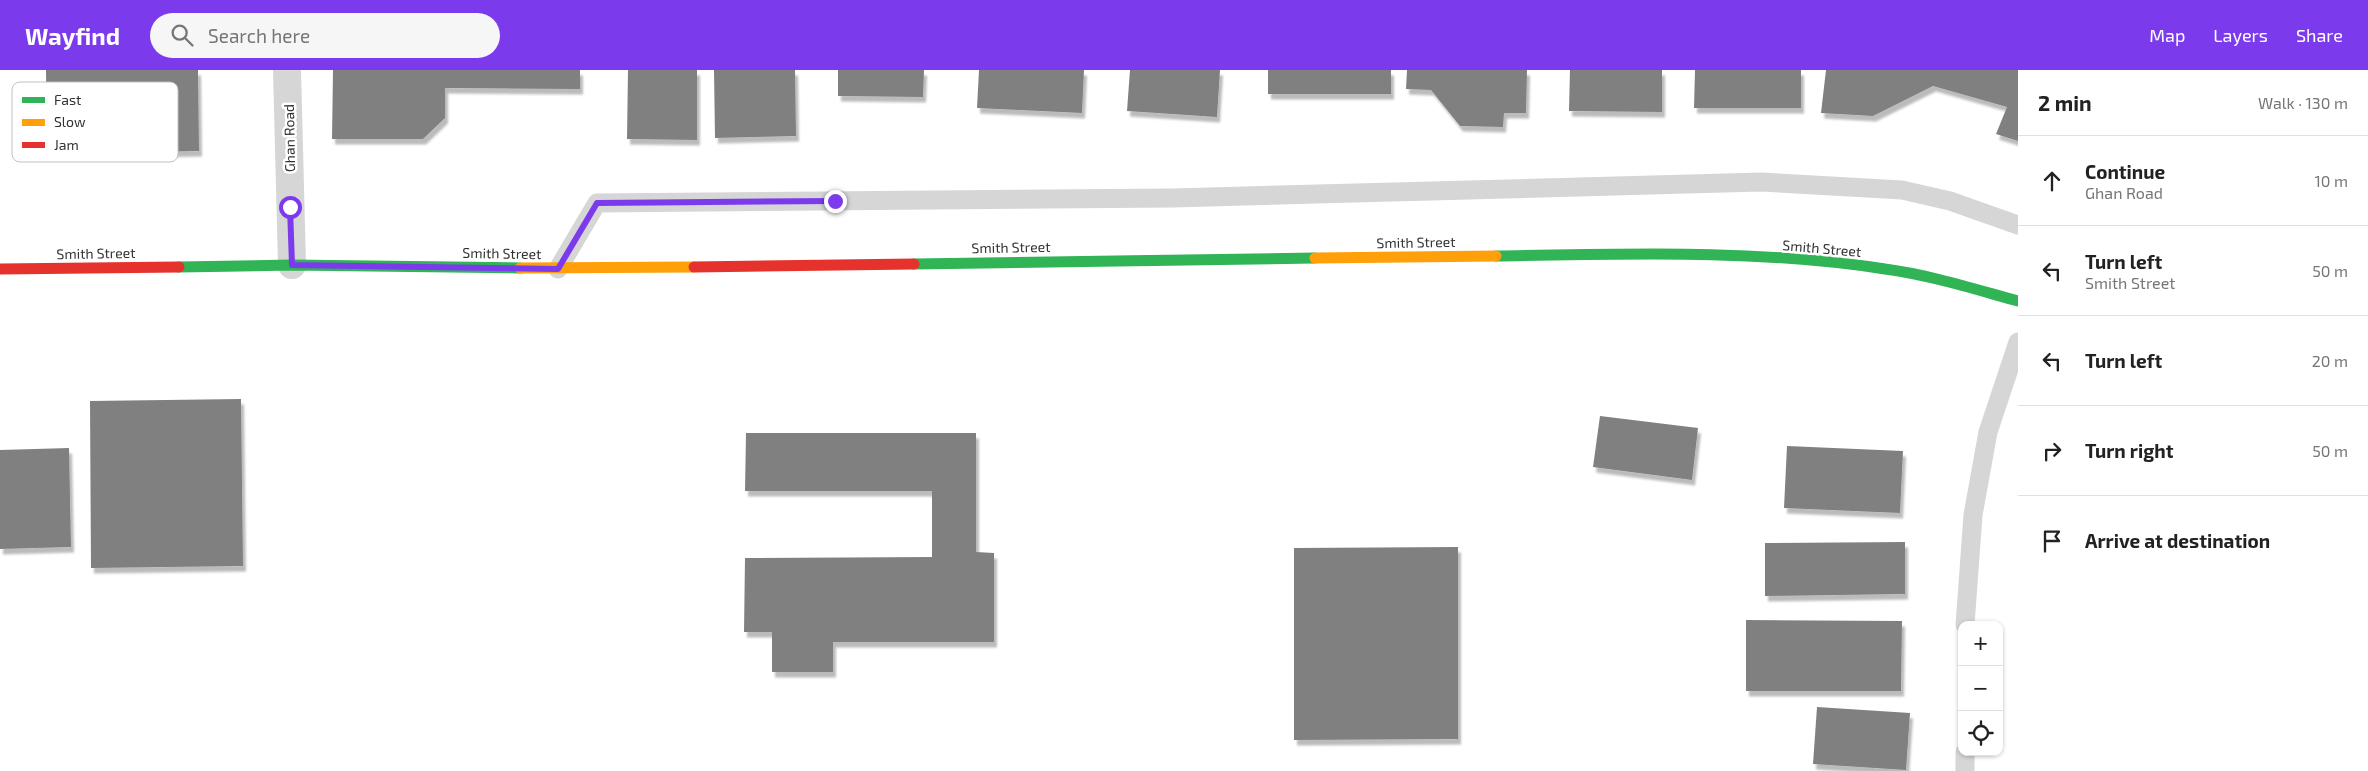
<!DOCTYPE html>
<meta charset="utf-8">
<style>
body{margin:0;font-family:"Exo 2",sans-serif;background:#f6f6f6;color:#222}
.controls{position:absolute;right:15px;bottom:15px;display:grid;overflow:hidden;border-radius:10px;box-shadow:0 1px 4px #0004}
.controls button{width:45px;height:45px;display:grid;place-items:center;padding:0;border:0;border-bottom:1px solid #e0e0e0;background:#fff;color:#222;font:25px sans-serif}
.stop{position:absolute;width:15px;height:15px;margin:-11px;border:4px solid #7c3aed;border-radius:50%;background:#fff}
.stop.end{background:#7c3aed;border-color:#fff;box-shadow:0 1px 5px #0008}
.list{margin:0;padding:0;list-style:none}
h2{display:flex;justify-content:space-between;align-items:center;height:65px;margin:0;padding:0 20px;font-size:21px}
h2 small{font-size:16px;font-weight:400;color:#767676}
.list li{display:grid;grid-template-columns:32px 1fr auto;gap:15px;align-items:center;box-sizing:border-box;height:90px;padding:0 20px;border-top:1px solid #e0e0e0}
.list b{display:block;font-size:19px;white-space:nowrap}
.list p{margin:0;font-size:16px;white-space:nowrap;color:#767676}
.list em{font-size:16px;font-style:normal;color:#767676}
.icon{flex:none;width:28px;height:28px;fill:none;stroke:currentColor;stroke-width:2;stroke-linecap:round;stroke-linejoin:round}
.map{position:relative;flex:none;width:2018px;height:701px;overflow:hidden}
header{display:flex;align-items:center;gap:30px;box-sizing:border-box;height:70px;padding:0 25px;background:#7c3aed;color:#fff}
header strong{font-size:24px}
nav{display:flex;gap:28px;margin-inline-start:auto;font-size:18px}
.search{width:350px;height:45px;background:#f6f6f6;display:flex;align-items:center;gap:12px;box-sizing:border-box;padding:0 18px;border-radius:28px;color:#767676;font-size:19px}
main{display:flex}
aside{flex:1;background:#fff}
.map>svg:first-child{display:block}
.building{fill:#808080;filter:url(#shadow)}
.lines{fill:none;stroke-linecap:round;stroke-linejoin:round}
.lane{stroke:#d6d6d6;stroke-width:19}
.street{stroke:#d6d6d6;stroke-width:28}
.fast{stroke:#30b455;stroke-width:11}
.slow{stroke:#ff9f0a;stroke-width:11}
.jam{stroke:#e5322d;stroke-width:11}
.route{stroke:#7c3aed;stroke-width:6}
.labels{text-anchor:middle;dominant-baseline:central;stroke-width:5;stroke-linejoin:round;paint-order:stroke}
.street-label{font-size:14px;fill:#323232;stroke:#fff}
.key{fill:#fff;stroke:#c2c2c2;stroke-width:1}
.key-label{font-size:14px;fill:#323232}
</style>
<header>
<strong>Wayfind</strong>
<div class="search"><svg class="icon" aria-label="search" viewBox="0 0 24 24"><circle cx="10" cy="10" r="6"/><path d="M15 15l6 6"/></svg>Search here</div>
<nav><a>Map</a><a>Layers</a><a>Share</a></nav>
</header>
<main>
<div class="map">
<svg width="2018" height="701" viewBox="0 0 2018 701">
<defs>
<filter id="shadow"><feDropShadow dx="3" dy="5.5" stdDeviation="1" flood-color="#0004"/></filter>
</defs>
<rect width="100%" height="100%" fill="#fff"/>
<g class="building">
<path d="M46 0H198L199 81 47 84Z"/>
<path d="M333 0H580V19L445 18V48L423 69H332Z"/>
<path d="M628 0H697V70L627 69Z"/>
<path d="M714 0H795L796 66 715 68Z"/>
<path d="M838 0H924L923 27 838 26Z"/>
<path d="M979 0H1084L1082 43 977 38Z"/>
<path d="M1130 0H1220L1217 47 1127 41Z"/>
<rect x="1268" y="0" width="123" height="24"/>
<path d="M1407 0H1527L1526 43H1504L1503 57 1460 56 1431 20 1406 19Z"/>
<path d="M1570 0H1662V42L1569 41Z"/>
<path d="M1695 0H1801V38H1694Z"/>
<path d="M1826 0H2018V71L1996 64 2007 37 1933 16 1873 46 1821 43Z"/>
<path d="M241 329 243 496 91 498 90 331Z"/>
<path d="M1600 346 1698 358 1692 410 1593 397Z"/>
<path d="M746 363H976V482L994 483V572H833V602H772V562H744L745 488 932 487V421H745Z"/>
<path d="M1787 376 1903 381 1900 443 1784 438Z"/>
<path d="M69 378 71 477 0 479V380Z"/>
<path d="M1905 472V524L1765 526V473Z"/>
<path d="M1458 477V669L1294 670V478Z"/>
<path d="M1746 550 1902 551 1901 621H1746Z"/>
<path d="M1817 637 1910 643 1906 700 1813 694Z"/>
</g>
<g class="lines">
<g class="lane">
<path d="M558 199 597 133 1173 128 1761 112 1902 120 1950 131 2018 155"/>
<path d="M1965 555 1973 445 1988 362 2018 272"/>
<path d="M1965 701V682"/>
</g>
<path class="street" d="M287 0 292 195"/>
<g class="fast">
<path d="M1496 186C1625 184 1757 179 1885 199 1930 205 1974 219 2018 231"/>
<path d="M914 194 1315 188"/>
<path d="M179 197 292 195 520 198"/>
</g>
<g class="slow">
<path d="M1315 188 1496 186"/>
<path d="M520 198 694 197"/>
</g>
<g class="jam">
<path d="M694 197 914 194"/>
<path d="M0 199 179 197"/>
</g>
</g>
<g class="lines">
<path class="route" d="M290 137 292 195 558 199 597 133 835 131"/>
</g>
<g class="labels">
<g class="street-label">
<text transform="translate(289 68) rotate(-91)">Ghan Road</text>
<text transform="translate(1416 172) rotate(-1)">Smith Street</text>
<text transform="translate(1011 177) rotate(-1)">Smith Street</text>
<text transform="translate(1822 178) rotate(5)">Smith Street</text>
<text transform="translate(96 183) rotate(-1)">Smith Street</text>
<text transform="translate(502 183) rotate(1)">Smith Street</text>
</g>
</g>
<rect x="12" y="12" width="166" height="80" rx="8" class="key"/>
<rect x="22" y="27" width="23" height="6" fill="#30b455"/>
<rect x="22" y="49" width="23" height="7" fill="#ff9f0a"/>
<rect x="22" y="72" width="23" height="6" fill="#e5322d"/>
<g class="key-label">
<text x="54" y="35">Fast</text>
<text x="54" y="57">Slow</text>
<text x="54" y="80">Jam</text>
</g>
</svg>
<div class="controls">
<button>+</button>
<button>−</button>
<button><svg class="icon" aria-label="locate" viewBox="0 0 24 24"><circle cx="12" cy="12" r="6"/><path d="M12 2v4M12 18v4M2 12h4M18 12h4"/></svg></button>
</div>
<div class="stop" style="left:290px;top:137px"></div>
<div class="stop end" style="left:835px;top:131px"></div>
</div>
<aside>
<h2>2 min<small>Walk · 130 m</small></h2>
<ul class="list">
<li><svg class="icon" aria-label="ahead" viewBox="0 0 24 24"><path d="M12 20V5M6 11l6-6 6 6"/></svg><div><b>Continue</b><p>Ghan Road</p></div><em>10 m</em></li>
<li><svg class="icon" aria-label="left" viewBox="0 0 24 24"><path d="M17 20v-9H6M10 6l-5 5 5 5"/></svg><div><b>Turn left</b><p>Smith Street</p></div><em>50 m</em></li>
<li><svg class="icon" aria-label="left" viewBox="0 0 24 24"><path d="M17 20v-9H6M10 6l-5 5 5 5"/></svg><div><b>Turn left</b></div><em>20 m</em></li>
<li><svg class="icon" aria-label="right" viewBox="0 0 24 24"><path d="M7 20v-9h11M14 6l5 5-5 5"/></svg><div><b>Turn right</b></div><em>50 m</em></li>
<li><svg class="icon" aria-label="arrive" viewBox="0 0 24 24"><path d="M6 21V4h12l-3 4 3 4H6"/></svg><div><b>Arrive at destination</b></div></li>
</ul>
</aside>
</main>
